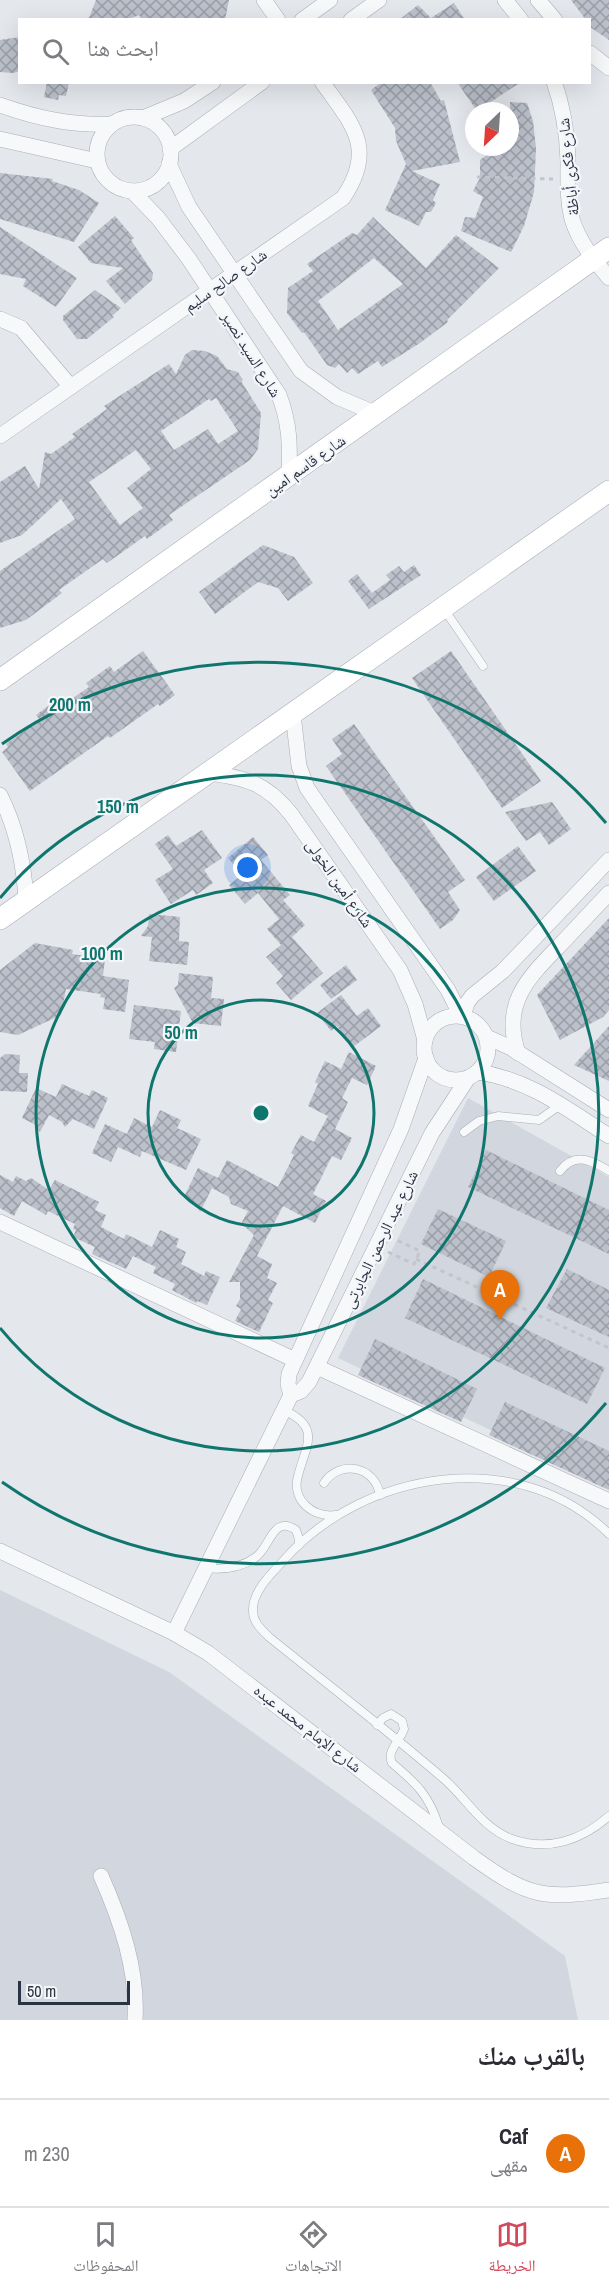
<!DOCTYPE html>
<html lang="ar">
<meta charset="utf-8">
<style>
body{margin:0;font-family:"Archivo Narrow","Noto Naskh Arabic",sans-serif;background:#f2f2f3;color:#2b2b33;direction:rtl}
.compass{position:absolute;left:465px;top:102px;width:54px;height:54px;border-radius:50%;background:#fff;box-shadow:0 6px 24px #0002;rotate:205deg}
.scale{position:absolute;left:18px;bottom:15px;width:112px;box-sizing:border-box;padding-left:6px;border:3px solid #2b3445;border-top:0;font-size:16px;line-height:21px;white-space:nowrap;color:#2b3445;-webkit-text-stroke:4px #f4f6f9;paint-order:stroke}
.you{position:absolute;left:248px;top:868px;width:21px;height:21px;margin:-15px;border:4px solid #fff;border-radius:50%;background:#1a73e8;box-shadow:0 0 0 9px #1a73e833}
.badge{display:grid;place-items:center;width:39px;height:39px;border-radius:50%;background:#d1495b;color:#fff;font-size:20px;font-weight:700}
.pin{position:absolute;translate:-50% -50px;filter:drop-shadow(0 2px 3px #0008)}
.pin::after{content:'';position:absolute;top:32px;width:21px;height:18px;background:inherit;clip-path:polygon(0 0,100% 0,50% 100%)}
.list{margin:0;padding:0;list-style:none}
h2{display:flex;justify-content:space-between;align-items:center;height:78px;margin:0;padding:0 24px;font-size:26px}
h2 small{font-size:20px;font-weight:400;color:#7c7c81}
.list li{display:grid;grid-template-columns:39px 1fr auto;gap:18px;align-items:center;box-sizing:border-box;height:108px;padding:0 24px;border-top:2px solid #e1e1e2}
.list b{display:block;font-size:22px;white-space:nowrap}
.list p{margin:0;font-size:20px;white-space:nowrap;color:#7c7c81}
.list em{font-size:20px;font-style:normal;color:#7c7c81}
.icon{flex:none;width:33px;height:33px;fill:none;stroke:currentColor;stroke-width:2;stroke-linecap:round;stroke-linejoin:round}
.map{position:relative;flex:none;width:609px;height:2020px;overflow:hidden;direction:ltr}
.search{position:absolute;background:#fff;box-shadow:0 6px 24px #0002;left:18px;right:18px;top:18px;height:66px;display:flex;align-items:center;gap:15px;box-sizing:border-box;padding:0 21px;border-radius:0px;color:#7c7c81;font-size:22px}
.sheet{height:186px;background:#fff}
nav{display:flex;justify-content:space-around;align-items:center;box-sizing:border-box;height:84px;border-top:2px solid #e1e1e2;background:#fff;font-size:16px;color:#7c7c81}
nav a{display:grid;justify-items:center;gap:3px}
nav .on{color:#d1495b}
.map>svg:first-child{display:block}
.built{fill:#d2d6de}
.building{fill:url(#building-cross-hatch);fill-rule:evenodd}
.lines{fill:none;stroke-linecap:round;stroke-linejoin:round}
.lane-casing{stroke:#a9aeb7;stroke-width:9}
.street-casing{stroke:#a9aeb7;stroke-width:16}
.secondary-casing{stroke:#a9aeb7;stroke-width:22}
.path{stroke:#c2c5cb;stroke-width:3;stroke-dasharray:4.5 4.5;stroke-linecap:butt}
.lane{stroke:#f7f8fa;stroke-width:8}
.street{stroke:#f7f8fa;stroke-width:15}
.secondary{stroke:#fff;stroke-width:21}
.ring{fill:none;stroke:#0f766e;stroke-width:3}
.labels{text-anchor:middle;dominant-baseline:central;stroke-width:4.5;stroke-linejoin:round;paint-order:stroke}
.street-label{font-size:16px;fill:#2b3445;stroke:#f4f6f9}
.centre{fill:#0f766e;stroke:#f4f6f9;stroke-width:3}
.ring-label{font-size:18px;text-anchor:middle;font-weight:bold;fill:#0f766e;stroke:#f4f6f9;stroke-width:4.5;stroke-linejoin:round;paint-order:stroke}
</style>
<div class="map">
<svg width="609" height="2020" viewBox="0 0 609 2020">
<defs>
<pattern id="building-cross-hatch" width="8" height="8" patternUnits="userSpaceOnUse" patternTransform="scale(1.5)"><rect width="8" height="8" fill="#bbc0ca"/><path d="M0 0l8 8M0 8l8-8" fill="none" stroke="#989da6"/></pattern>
</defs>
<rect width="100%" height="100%" fill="#e4e7ec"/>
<g class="built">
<path d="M468 1098 609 1177V1486L338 1358Z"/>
<path d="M0 1590 169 1672 565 1956 578 2020H0Z"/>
</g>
<g class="building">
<path d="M96 0H229L225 20H142L139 15 127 20H88Z"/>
<path d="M571 0H609V40L590 27V20H586Z"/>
<path d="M454 3 465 20H399L418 5 431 18Z"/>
<path d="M20 37V71L13 73 0 72V40Z"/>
<path d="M47 82H69L66 96 59 95 58 100 44 97Z"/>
<path d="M382 82H430L441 101 444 100 460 162 412 171 440 184 433 200 436 203 431 212H426L419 226 385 210 406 164 396 141 395 128 371 90Z"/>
<path d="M457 82H521L477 111Z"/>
<path d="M510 102 527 103 533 121 536 148 534 192 524 226 511 252 461 231 465 217 475 218 483 197 473 191 480 178V160L488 154 487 147H510Z"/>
<path d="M0 173 53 179 52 181 79 190 99 203 74 242 0 219Z"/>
<path d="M115 216 134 238 131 240 153 273 152 280 125 304 106 281 123 268 91 263 78 247Z"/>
<path d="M373 217 426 268 456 235 499 268 447 320 448 322 420 343 382 367 378 361 358 374 352 368 347 373 339 364 335 368 327 365 304 332 302 333 287 313 288 288 313 271 307 264 352 233 357 235ZM374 258 403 284 338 330 318 301Z"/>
<path d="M0 227 77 278 56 307 23 286 26 279 0 274Z"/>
<path d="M95 290 121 308 112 316 114 317 87 339H77L63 320V316Z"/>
<path d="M192 350 205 351 217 356 227 369 238 372 243 380 241 381 261 413 258 449 250 460 169 515 173 520 147 539 145 536 107 563 103 559 59 590 62 593 26 620 0 628V571L75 519 61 499 22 535 0 543V482L25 466 39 489 45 452 51 454 75 437 72 434 107 409 104 406 169 364 176 374 185 355ZM216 398 238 431 218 444 208 429 174 450 161 431 209 399 211 401ZM136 450 151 469 127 488 143 508 120 525 89 482Z"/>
<path d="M263 545 294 557 313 583 288 601 278 588 258 582 215 614 199 592Z"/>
<path d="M414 565 421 575 369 609 348 581 357 574 372 593 390 580 386 575 399 566 404 572Z"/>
<path d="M143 651 175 695 160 706 158 704 110 738 108 736 30 791 2 752 8 747 6 744 40 720 36 715 59 698 64 704 89 687 86 683 110 666 114 672Z"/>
<path d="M451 651 541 781 502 808 412 678Z"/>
<path d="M354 724 465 880 448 892 460 910 453 920 440 929 326 766 342 754 332 739Z"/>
<path d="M552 802 571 829 549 845 540 832 526 841 505 812Z"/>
<path d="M202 830 222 858 204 870 213 883 196 895 193 890 171 904 155 880 173 869 155 844 168 835 176 846Z"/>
<path d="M253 837 268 855 261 860 290 895 283 900 305 925 292 937 323 973 291 1000 276 983 283 976 266 957 281 945 267 929 279 919 258 893 245 904 229 885 242 875 228 858Z"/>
<path d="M518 846 536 871 494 901 476 877Z"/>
<path d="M149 914 180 917 179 941 189 942 187 965 149 961 152 937 141 936 148 926Z"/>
<path d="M609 918V1010L603 1017 560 1040 537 995Z"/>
<path d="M35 943 73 950 72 954 105 959 103 976 129 980 125 1012 103 1009 105 998 100 997 101 994 66 989 61 1015 18 1035 0 1032V970Z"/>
<path d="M346 965 357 980 331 999 320 985Z"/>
<path d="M179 973 213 977 211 998 224 999 221 1026 193 1023 174 988 178 985Z"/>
<path d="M341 995 357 1016 368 1008 381 1026 353 1047 337 1026 331 1031 317 1013Z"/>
<path d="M134 1005 181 1011 176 1052 154 1049 155 1042 129 1039Z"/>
<path d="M609 1026V1081L574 1065Z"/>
<path d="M349 1052 376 1066 367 1085 352 1078 342 1098 348 1102 335 1129 352 1138 341 1160 332 1156 313 1194 326 1201 315 1223 283 1206 257 1256 272 1264 267 1278 277 1283 268 1300 273 1303 259 1332 235 1321 241 1309 236 1306 240 1299V1282H229L254 1235 243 1225 242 1222 248 1211 231 1204 229 1197 212 1188 200 1212 196 1203 184 1197 198 1168 218 1178 227 1160 278 1187 294 1155 291 1153 301 1135 314 1142 328 1116 308 1106 318 1084 315 1082 325 1061 341 1069Z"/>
<path d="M5 1054 20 1055 19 1073H28L27 1092 0 1091V1058Z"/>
<path d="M62 1084 89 1096 92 1090 108 1098 94 1129 73 1119 65 1127 62 1122 49 1115 40 1132 34 1124 22 1118 36 1088 56 1097Z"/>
<path d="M160 1110 181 1120 177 1128 201 1139 186 1170 142 1151 140 1157 118 1147 111 1162 92 1153 105 1124 127 1134 134 1118 152 1127Z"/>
<path d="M486 1150 609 1210V1254L468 1187Z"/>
<path d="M0 1175 13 1182 16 1176 26 1181 31 1178 49 1190 55 1180 99 1202 95 1210 106 1215 101 1227 124 1239 126 1234 152 1247 160 1230 179 1239 176 1247 186 1252 181 1264 204 1276 206 1271 220 1277 207 1305 197 1301 196 1303 172 1290 175 1284 153 1273 156 1267 133 1256 126 1269 92 1254 95 1247 73 1237 76 1230 73 1229 75 1224 48 1211 46 1215 22 1201 14 1216 0 1208Z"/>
<path d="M438 1209 506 1241 489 1277 421 1244Z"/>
<path d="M567 1269 609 1290V1337L546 1308Z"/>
<path d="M423 1279 605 1368 587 1404 405 1318Z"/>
<path d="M375 1339 477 1389 461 1422 358 1375Z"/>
<path d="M505 1402 609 1451V1490L489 1435Z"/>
</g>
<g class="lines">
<defs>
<g id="lane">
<path d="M444 609 483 666"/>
<path d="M464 1132 479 1121 498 1116 539 1120 560 1105"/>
<path d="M560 1171C575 1151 593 1161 609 1171"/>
<path d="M283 1410C323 1427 305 1447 298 1476 291 1500 313 1518 336 1515"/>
<path d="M324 1483C340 1459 375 1466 380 1495"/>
<path d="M609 1534C519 1444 363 1470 283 1561 271 1574 252 1592 253 1611 253 1622 261 1629 269 1637 327 1684 387 1730 444 1779 467 1799 482 1828 512 1839 548 1852 582 1840 609 1816"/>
<path d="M206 1568C224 1570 241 1568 256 1557 270 1547 273 1514 296 1530L299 1539V1545"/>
<path d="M377 1725 383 1718 391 1714 402 1721 404 1729C400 1741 386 1751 392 1763 417 1784 429 1795 439 1827"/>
</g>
<g id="street">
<path d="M264 0 278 20"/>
<path d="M505 0 521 20"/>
<path d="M538 0 555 20"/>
<path d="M302 20 330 0"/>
<path d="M351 20 379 0"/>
<path d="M590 53 609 68"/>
<path d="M554 82C563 107 567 133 568 160 568 180 567 199 572 219 579 242 594 260 609 278"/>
<path d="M0 105C37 118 72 126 112 124"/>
<circle cx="134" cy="154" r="37"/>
<path d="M143 118 184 101 213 82"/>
<path d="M0 139 97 161"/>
<path d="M170 149 262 82"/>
<path d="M169 164 189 207 301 371 337 397 377 414"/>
<path d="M132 191 158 218 189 259 279 395C290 424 290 445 289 476"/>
<path d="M0 319 21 328 71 387"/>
<path d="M0 436 343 198C377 148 352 124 322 82"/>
<path d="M293 714 299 766 307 788 448 990 461 1016"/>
<path d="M209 773C247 778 266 783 291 814L400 970 415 1004 425 1040"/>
<path d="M0 795C17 829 24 862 26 900"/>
<circle cx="456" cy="1048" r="32"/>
<path d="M463 1016 467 1003 472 996 503 971 609 860"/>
<path d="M487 1037 511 1048 609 1110"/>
<path d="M518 1053C501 1003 529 977 561 944 577 927 593 910 609 893"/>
<path d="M478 1072C528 1079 567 1109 609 1136"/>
<path d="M0 1222 295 1360"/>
<path d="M317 1367 609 1501"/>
<path d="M291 1395 301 1391 309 1382 432 1133 468 1078"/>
<path d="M0 1551 174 1633 208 1653 474 1858C528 1897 544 1900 609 1890"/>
<path d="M174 1633 291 1395 288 1384 289 1374 401 1129 426 1058"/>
<path d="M101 1876C121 1921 138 1970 135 2020"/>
</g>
<g id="secondary">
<path d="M0 680 609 248"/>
<path d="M0 919 609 491"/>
</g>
</defs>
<use href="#lane" class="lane-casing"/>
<use href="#street" class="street-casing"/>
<use href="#secondary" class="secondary-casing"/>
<g class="path">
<path d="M477 177 553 179"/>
<path d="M388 1252 414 1264 420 1251 394 1239"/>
<path d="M416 1259 609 1348"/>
</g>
<use href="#lane" class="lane"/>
<use href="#street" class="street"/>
<use href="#secondary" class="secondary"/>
</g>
<g class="ring">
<circle cx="261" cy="1113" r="113"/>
<circle cx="261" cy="1113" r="225"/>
<path d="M0 898A338 338 0 1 1 0 1328"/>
<path d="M606 1403A451 451 0 0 1 2 1482M2 744A451 451 0 0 1 606 823"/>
</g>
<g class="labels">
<g class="street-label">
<text transform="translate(568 167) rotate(-96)">شارع فكرى أباظة</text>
<text transform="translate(225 280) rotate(-35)">شارع صالح سليم</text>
<text transform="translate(252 354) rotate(58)">شارع السيد نصير</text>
<text transform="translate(305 465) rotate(-35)">شارع قاسم امين</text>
<text transform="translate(340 883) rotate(55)">شارع أمين الخولى</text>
<text transform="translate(380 1239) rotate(-64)">شارع عبد الرحمن الجابرتى</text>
<text transform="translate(308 1728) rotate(38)">شارع الإمام محمد عبده</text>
</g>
</g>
<circle cx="261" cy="1113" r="9" class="centre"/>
<g class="ring-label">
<text x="70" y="711">200 m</text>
<text x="118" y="813">150 m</text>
<text x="102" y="960">100 m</text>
<text x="181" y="1039">50 m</text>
</g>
</svg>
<svg class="compass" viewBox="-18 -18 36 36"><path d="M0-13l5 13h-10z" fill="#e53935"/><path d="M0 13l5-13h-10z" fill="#7c7c81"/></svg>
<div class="scale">50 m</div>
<div class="you"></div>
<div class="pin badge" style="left:500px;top:1320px;background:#e8710a">A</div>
<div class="search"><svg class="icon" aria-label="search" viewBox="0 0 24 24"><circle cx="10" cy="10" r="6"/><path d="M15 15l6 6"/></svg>ابحث هنا</div>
</div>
<section class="sheet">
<h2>بالقرب منك<small></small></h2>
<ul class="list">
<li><span class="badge" style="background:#e8710a">A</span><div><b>Caf</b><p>مقهى</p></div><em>230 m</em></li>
</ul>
</section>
<nav>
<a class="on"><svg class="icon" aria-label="map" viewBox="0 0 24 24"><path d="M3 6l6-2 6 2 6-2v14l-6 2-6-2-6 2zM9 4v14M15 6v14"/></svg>الخريطة</a>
<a><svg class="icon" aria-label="directions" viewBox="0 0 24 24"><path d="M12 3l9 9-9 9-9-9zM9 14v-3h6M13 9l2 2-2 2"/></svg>الاتجاهات</a>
<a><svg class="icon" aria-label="saved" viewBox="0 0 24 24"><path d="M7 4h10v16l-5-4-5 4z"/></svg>المحفوظات</a>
</nav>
